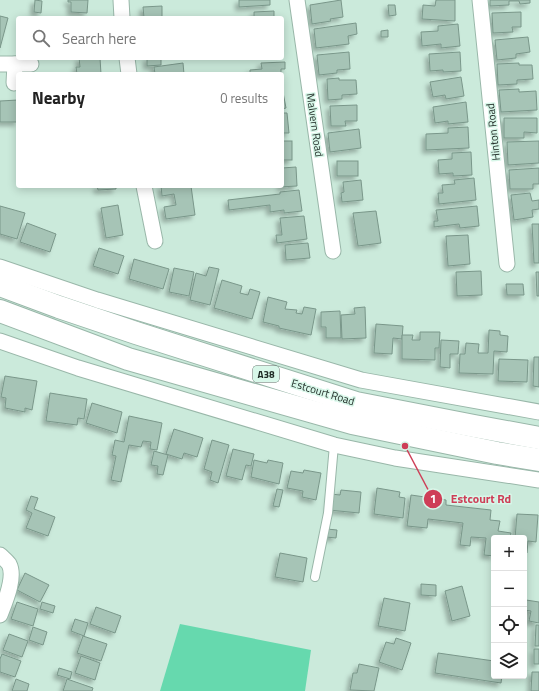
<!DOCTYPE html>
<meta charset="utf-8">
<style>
body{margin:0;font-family:"Titillium Web",sans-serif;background:#f2f2f2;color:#222}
.controls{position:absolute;right:12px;bottom:12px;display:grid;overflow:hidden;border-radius:4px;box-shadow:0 2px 10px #0003}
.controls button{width:36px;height:36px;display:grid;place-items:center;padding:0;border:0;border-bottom:1px solid #e0e0e0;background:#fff;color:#222;font:20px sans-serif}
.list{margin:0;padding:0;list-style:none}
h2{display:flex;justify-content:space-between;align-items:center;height:52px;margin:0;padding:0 16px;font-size:17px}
h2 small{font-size:13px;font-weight:400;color:#767676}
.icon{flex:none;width:22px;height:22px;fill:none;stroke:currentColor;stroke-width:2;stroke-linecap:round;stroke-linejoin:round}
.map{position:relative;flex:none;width:539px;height:691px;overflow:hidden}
.search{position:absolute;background:#fff;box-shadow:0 2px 10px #0003;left:16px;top:16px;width:268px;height:44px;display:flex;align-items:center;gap:10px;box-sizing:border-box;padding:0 14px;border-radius:4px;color:#767676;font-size:15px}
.panel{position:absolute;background:#fff;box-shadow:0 2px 10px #0003;left:16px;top:72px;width:268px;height:116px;border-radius:4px}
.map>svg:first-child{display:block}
.green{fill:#66d9ae}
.building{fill:#a6c4b6;stroke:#7a978a;filter:url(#shadow)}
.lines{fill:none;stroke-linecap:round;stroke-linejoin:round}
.lane-casing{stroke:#99b7a9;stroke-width:10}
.street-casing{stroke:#99b7a9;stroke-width:17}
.primary-casing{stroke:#99b7a9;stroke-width:24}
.lane{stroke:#fff;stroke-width:8}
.street{stroke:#fff;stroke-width:15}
.primary{stroke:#fff;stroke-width:22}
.labels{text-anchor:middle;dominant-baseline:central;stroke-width:3;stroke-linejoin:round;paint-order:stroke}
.shield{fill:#d8f7e9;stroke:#566860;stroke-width:1}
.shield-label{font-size:10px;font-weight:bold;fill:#1f2a25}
.street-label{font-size:11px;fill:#1f2a25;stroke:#d8f7e9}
.leader{fill:none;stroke:#ce3e57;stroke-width:1.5}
.callout-dot{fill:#ce3e57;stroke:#d8f7e9;stroke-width:1.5}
.mark-label{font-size:12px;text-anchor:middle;font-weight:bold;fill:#fff}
.callout-label{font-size:12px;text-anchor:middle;font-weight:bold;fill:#ce3e57;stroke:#d8f7e9;stroke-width:3;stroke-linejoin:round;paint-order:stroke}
</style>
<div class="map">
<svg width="539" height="691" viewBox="0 0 539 691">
<defs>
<filter id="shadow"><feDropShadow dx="-3.5" dy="3.5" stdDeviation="2" flood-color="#0004"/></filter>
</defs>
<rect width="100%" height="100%" fill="#cbeadb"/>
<path class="green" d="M180 624 311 650 305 691H160Z"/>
<g class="building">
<path d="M35 0 42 1 41 13 34 12Z"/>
<path d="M68 0H88L87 13 71 12V2H68Z"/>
<path d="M239 0H270V5L239 7Z"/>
<path d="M341 0 343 17 330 19 331 21 312 24 310 5Z"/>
<path d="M436 0H455V21L422 19 423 5 435 6Z"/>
<path d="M490 0H530V3L520 4 519 1H509V5L490 6Z"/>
<path d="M388 5H395L396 15 389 16Z"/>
<path d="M162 6V18H144L143 7Z"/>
<path d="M274 11V18H242L254 17V12Z"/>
<path d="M521 12V27H512L513 32 493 33 492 13Z"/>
<path d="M0 16 8 18 0 48Z"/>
<path d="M356 23 357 34 348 36 349 44 316 48 314 29Z"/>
<path d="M458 24 460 46 441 48V44L422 46 421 32 438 31V26Z"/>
<path d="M388 30V37H381V31Z"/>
<path d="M528 37 530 52 516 54V58L497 60 495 40Z"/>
<path d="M349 52 350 69 337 70V73L319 75 317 55Z"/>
<path d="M460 52 461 71 443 72V70L430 71 429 54Z"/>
<path d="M79 58H100L101 74H77L76 67H80Z"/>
<path d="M147 58H161V65L147 66Z"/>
<path d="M285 62V69H281V74H250V70L262 69 261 63Z"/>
<path d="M183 63 184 74H155L154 67Z"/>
<path d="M519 63V65H532L533 79 517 80V84L498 85 497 64Z"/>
<path d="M461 77 464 96 446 99 445 95 433 97 430 82Z"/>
<path d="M339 78V80H356L357 94 342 95V99L328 100 327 79Z"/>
<path d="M282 87 286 108 282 109Z"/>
<path d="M519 89V92L536 91 537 110 501 112 499 90Z"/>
<path d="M18 100V122H0V101Z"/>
<path d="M466 102 468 122 448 124V121L435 123 433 107Z"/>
<path d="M357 105V121H345L346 126H331L330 106Z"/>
<path d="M282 113H287L289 133H282Z"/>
<path d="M504 118H537V133L524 132V138H504Z"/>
<path d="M468 127 469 148 426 150V134L448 133V128Z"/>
<path d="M359 129 361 148 330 152 328 133Z"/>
<rect x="282" y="141" width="10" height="19"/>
<path d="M539 141V163L508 165 507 142Z"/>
<path d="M471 152 472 175 453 176V173L439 174 438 160 452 159V153Z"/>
<rect x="337" y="161" width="21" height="15"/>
<path d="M296 167 297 186 280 187V186H282V168Z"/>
<path d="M539 168V184H533V189H510L509 170Z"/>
<path d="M474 178 476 200 439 204 438 193H443L442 185 455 184 454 180Z"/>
<path d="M361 180 363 200 342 202 341 193 344 192 343 182Z"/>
<path d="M97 186H116V189L98 190Z"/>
<path d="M161 186H191L195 215 166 219 164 207 176 205 174 194 162 196Z"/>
<path d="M299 190 302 211 284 213V210L270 212V205L229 210 228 200 280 194V192Z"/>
<path d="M530 193 532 201 539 200V209L532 210 533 217 514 220 511 195Z"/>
<path d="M118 205 123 235 106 238 101 208Z"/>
<path d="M0 206 25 213 17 239 0 234Z"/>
<path d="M477 206 479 226 460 228 459 224 434 227V221H438L436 210Z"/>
<path d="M376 211 381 243 358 246 353 213Z"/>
<path d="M304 216 307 239 277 243 276 235H282L280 218Z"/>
<path d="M27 223 56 234 50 252 20 242Z"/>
<path d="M532 224H539V263H534Z"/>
<path d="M468 235 470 264 448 266 446 236Z"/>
<path d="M308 243 310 258 286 260 285 245Z"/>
<path d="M99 248 124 256 118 274 93 266Z"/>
<path d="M134 259 169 269 163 289 129 279Z"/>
<path d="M209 267 219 269 210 305 190 300 196 273 206 276Z"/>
<path d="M174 268 194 272 189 296 169 292Z"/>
<path d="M481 271 482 295 457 296 456 272Z"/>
<path d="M536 272H539V296H537Z"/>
<path d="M222 280 242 286 240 293 248 295 250 289 260 292 252 319 214 308Z"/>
<path d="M506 284H523L524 295H507Z"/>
<path d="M268 297 287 302 285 309 297 310 296 313 302 314 304 307 316 309 311 335 279 328V326L263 322Z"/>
<path d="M365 307 366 338 342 339 341 315 355 314 354 308Z"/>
<path d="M340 311 341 338H326V327H321V312Z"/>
<path d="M376 324 403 326 402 339 393 338 392 354 374 353Z"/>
<path d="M489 330 500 331V335L508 336 507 352 494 351 493 374 459 373 460 354H465L466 343 479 344 478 353H488Z"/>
<path d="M420 332H440L439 348H435V360L402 359V335H413L412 340H420Z"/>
<path d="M441 340 459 341 458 354H450V368L440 367Z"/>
<path d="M534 357H539V387L533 386Z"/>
<path d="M499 359 528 360 527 382 498 381Z"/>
<path d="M5 376 37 381 32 410 25 408V412L5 408 6 398 1 397Z"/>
<path d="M50 393 87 399 84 419 78 418 77 425 46 421Z"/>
<path d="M92 403 122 412 117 433 86 423Z"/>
<path d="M129 416 162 423 157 450 150 449 151 442 143 441 141 447 129 445 121 482 111 480 116 456 112 455 115 440 124 442Z"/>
<path d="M174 429 203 438 197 457 184 453 182 459 166 454Z"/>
<path d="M212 440 229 445 218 483 210 480 212 472 204 469Z"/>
<path d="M233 449 254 454 251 466 246 465 242 480 226 476Z"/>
<path d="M154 451 168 455 163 475 157 474 158 466 151 465Z"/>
<path d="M254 460 267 463 268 460 283 463 279 484 251 477Z"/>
<path d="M304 470 321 473 316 500 302 497 303 491 287 488 291 471 303 473Z"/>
<path d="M377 488 400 492 399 497 405 498 403 518 374 514Z"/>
<path d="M277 489 283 490 279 507 273 506Z"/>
<path d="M341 490 361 492 359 513 329 510 331 494 340 495Z"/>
<path d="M411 495 446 500V505L491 510 490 520 500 521 498 531 511 533 510 538H494V556L484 555 486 538 471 537 470 546 460 545 463 523 428 519 427 528 407 526Z"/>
<path d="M31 496 38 498 34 509 55 517 48 536 26 528 32 513 26 510Z"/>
<path d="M517 514 538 515 536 542 528 541 527 553H524V538H515Z"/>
<path d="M327 529 337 530 336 538 326 537Z"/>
<path d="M280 553 307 558 303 582 275 577Z"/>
<path d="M25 573 49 585 40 602 17 590Z"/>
<path d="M421 584 436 585V596L421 595Z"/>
<path d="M462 586 470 616 452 621 445 591Z"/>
<path d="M384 598 410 603 405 631 378 626Z"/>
<path d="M526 600 539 602V623L529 621 531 611 524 610Z"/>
<path d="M17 602 38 609 33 626 11 619Z"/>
<path d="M42 602 55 606 53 613 40 609Z"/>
<path d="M96 607 121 616 115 633 90 624Z"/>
<path d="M75 619 88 623 84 636 71 631Z"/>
<path d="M536 625H539V646H535Z"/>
<path d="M33 627 47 632 43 645 29 640Z"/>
<path d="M9 634 28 641 22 657 3 650Z"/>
<path d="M83 636 107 644 101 661 77 653Z"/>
<path d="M396 638 411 643 402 670 379 662 386 642 394 644Z"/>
<rect x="534" y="649" width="5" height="15"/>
<path d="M438 653 494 661V676H502L501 683 435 673Z"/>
<path d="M2 654 21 661 15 677 0 672V659Z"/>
<path d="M81 656 100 663 95 680 75 673Z"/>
<path d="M359 664 379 668 374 691 350 690 353 673H357Z"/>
<path d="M59 668 72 672 70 679 57 675Z"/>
<path d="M532 672H539V691H531Z"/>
<path d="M16 679 29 684 27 691H12Z"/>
<path d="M67 679 93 688 92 691H63Z"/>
</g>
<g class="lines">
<defs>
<path id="lane" d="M315 577 328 513 334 445"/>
<g id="street">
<path d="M121 0 122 18"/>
<path d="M297 0 333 251"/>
<path d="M480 0 507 264"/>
<path d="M127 58 129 74"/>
<path d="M0 64H31"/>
<path d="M14 83 15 64"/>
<path d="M144 186 155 241"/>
<path d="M0 267 97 300 361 380 539 412"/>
<path d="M0 341 78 368 334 445 395 458 539 480"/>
<path d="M0 555C3 558 7 561 9 564 16 577 5 602 0 615"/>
</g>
<g id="primary">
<path d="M0 285 59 307 136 333 356 403 474 426 539 438"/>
<path d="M0 311 128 359 352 423 497 453 539 460"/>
</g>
</defs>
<use href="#lane" class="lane-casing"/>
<use href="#street" class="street-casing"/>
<use href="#primary" class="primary-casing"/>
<use href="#lane" class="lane"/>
<use href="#street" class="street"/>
<use href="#primary" class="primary"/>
</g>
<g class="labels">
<rect class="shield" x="253" y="366" width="26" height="16" rx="3"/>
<g class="shield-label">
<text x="266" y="374">A38</text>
</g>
<g class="street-label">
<text transform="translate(315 125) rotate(82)">Malvern Road</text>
<text transform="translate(493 132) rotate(-96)">Hinton Road</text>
<text transform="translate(323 392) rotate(17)">Estcourt Road</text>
</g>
</g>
<path class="leader" d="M405 446L433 499"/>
<g class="callout-dot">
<circle cx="405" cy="446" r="4"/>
<circle cx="433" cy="499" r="10"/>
</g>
<g class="mark-label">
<text x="433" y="503">1</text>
</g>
<g class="callout-label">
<text x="481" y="503">Estcourt Rd</text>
</g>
</svg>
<div class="controls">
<button>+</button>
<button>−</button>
<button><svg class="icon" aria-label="locate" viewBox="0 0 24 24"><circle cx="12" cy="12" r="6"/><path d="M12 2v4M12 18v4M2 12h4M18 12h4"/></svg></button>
<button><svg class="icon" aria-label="layers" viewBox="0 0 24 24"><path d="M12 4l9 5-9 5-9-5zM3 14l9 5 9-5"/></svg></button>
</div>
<div class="search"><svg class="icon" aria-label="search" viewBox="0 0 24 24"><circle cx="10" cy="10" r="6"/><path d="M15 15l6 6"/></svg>Search here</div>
<section class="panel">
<h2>Nearby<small>0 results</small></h2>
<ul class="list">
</ul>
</section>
</div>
